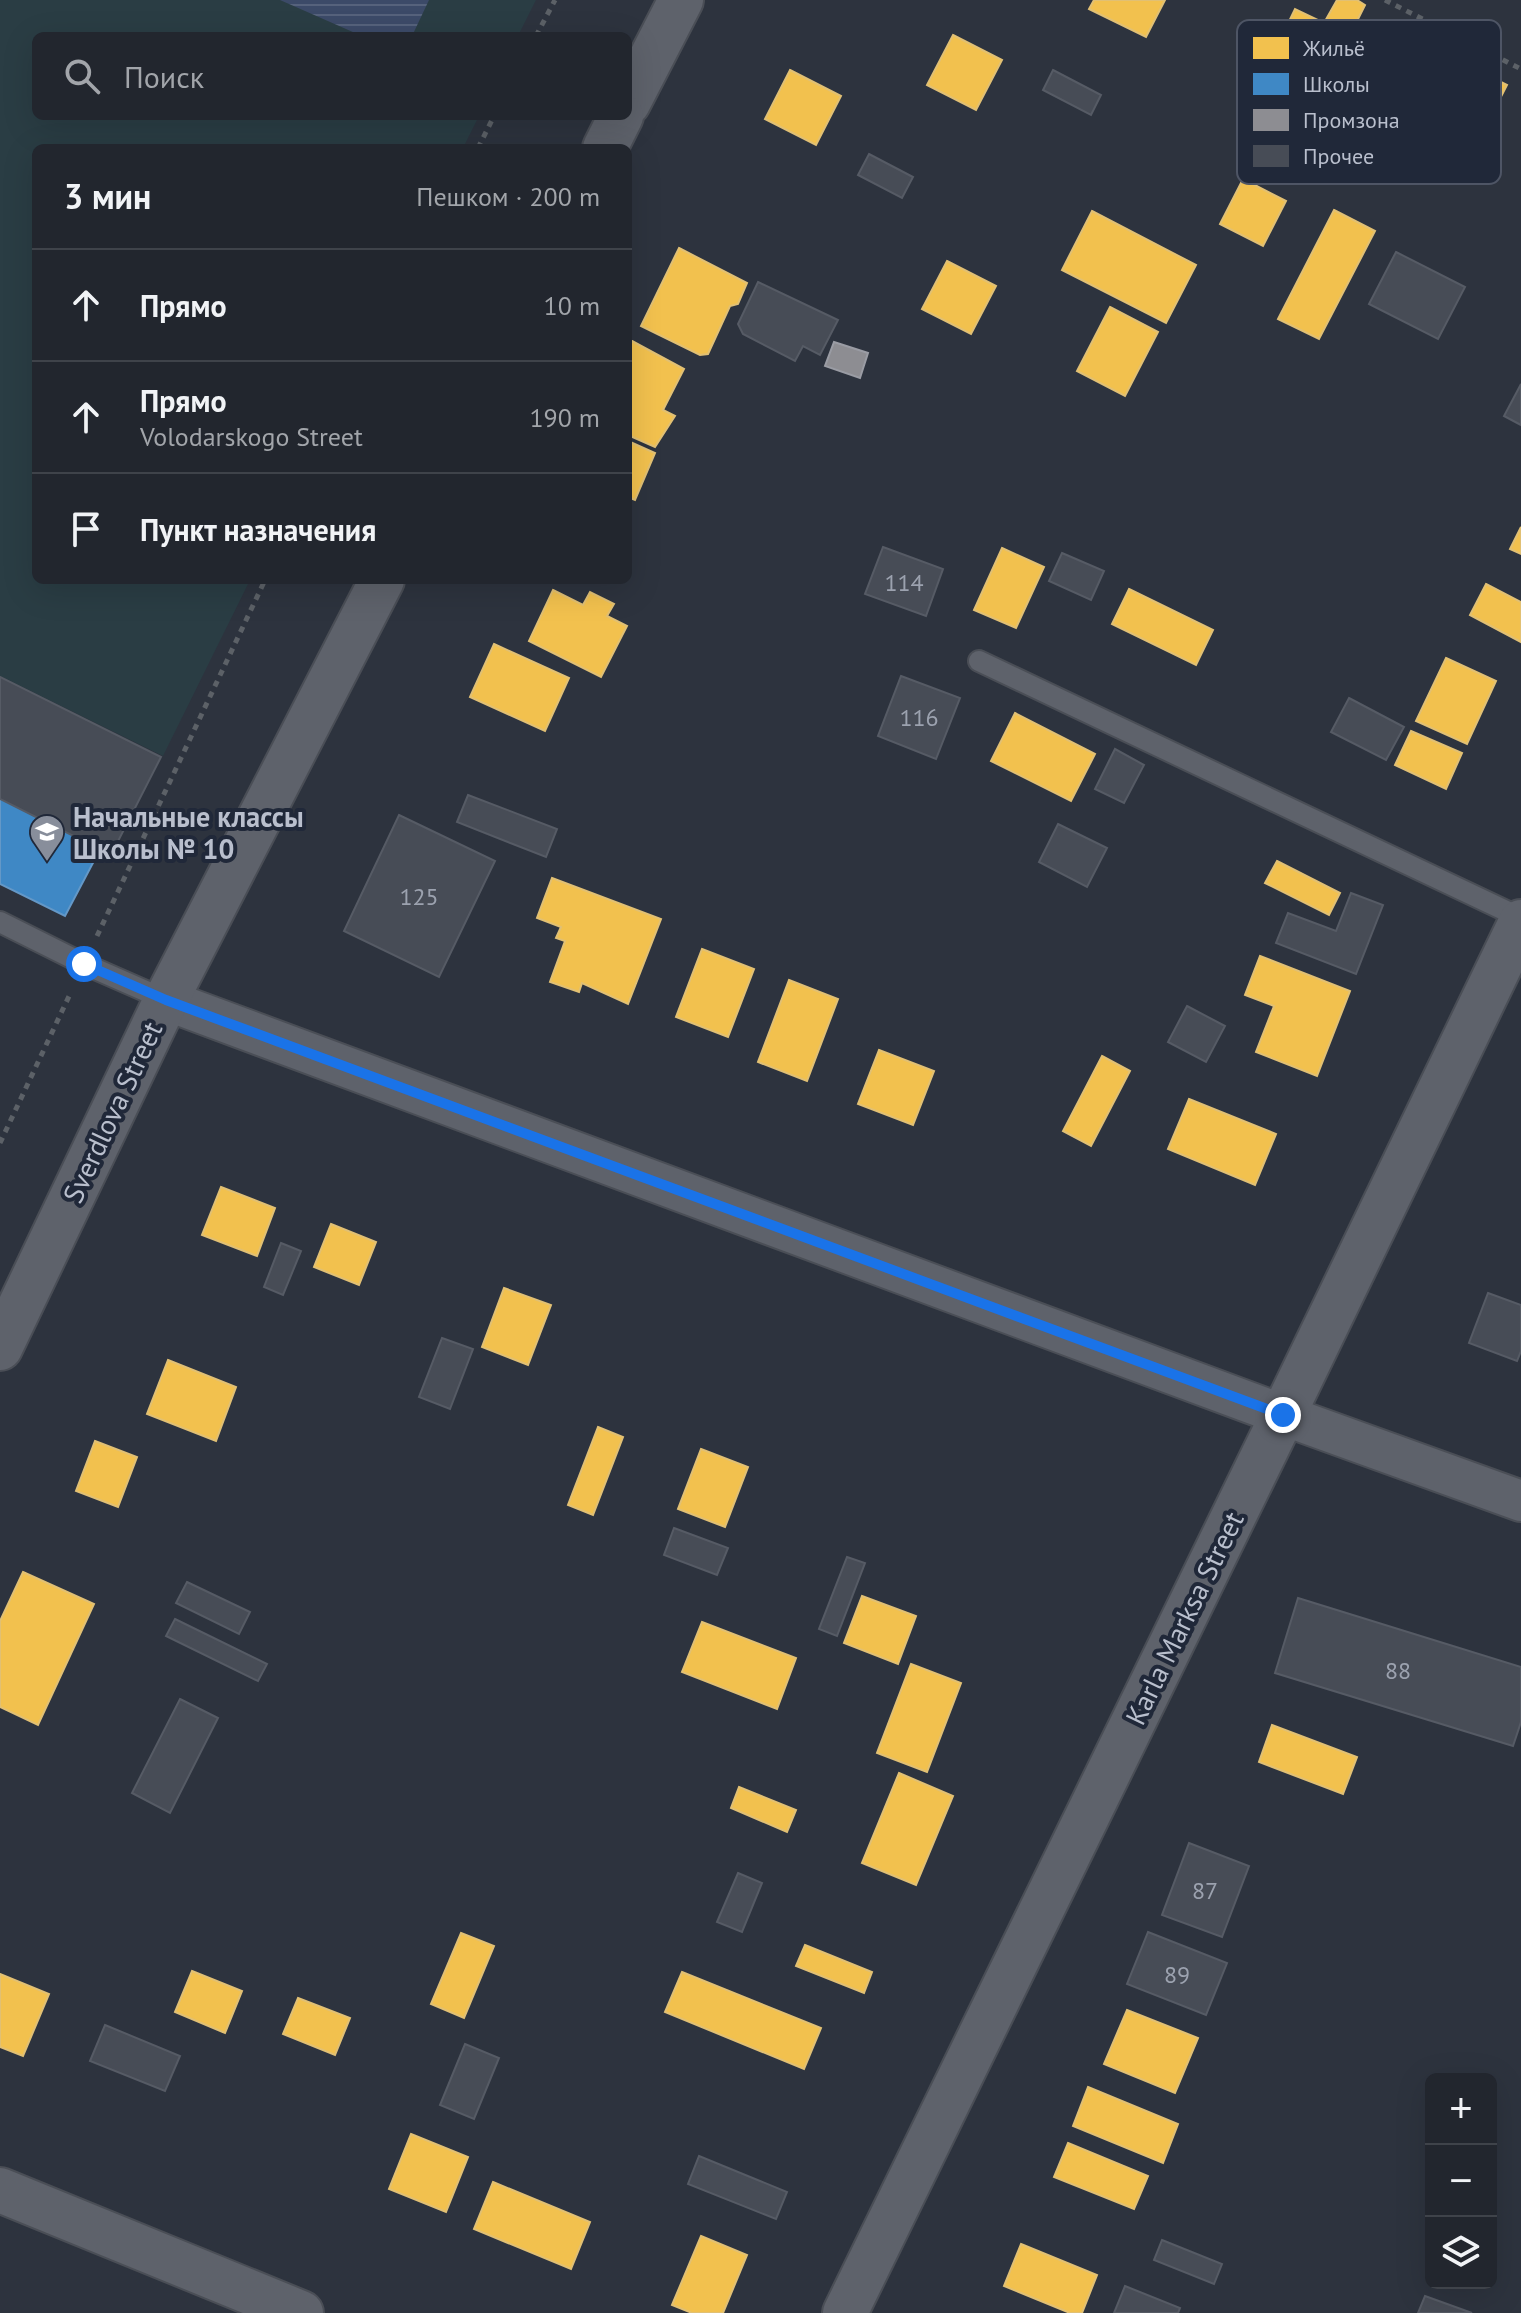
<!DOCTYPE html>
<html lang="ru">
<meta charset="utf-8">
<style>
body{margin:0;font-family:"PT Sans",sans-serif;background:#2e323a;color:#f1f3f6}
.controls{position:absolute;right:24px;bottom:24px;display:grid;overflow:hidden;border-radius:12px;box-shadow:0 8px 32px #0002}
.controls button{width:72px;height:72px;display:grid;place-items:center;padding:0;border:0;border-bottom:2px solid #3f434a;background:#22262e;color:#f1f3f6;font:40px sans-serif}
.stop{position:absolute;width:24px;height:24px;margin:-18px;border:6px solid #1a73e8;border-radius:50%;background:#fff}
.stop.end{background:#1a73e8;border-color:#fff;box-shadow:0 2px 8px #0008}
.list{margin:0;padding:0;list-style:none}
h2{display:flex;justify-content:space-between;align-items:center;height:104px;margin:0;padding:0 32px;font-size:34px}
h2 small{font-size:26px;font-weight:400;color:#a2a5aa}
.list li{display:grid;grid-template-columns:52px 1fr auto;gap:24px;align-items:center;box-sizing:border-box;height:112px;padding:0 32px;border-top:2px solid #3f434a}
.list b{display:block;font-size:30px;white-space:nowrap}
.list p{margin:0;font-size:26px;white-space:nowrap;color:#a2a5aa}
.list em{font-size:26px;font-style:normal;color:#a2a5aa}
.icon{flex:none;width:44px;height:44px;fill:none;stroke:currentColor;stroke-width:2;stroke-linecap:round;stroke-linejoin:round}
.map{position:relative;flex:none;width:1521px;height:2313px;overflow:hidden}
.search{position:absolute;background:#22262e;box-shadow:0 8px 32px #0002;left:32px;top:32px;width:600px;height:88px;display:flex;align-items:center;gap:20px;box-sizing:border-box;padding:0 28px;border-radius:12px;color:#a2a5aa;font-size:30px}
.panel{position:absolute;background:#22262e;box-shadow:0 8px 32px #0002;left:32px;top:144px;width:600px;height:440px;border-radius:12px}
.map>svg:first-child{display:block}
.green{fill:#2a3d44}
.water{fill:url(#water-rules)}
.homes{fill:#f2c14e;stroke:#e1c074;stroke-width:2}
.schools{fill:#3f88c5;stroke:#6498c7;stroke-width:2}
.industry{fill:#8d8d92;stroke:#9a9ca4;stroke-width:2}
.building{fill:#474c56;stroke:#565b65;stroke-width:2}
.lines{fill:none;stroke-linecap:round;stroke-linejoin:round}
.service-casing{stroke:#4a4e56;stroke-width:24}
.minor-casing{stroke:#4a4e56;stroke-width:44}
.tertiary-casing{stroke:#4a4e56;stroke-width:48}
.path{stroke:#5c6167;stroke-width:5;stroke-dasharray:6 6;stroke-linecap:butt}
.service{stroke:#5e626b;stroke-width:20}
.minor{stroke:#5e626b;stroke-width:40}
.tertiary{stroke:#5e626b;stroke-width:44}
.route{stroke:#1a73e8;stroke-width:10}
.labels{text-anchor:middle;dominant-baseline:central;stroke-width:8;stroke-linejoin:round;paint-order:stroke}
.number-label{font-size:24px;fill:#9ca2af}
.poi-label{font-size:28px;font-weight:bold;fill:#b9bfcd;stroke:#202839;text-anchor:start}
.street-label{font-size:28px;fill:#b9bfcd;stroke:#202839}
.key{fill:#202839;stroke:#4e5565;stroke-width:2}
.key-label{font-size:22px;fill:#b9bfcd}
</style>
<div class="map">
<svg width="1521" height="2313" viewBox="0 0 1521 2313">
<defs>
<pattern id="water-rules" width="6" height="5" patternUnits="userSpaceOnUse" patternTransform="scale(2)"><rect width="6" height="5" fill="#3c4a68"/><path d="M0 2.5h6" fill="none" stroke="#56627c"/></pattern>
</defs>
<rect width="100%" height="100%" fill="#2d333e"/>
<path class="green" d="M0 0H536L518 36H36V116H479L463 148H36V580H250L163 756 0 676Z"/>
<path class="water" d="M280 0H429L412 36H362Z"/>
<g class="homes">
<path d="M1094 0H1165L1146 37 1089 9Z"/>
<path d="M1337 0H1357L1365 5 1314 107 1260 81 1295 9 1324 23Z"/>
<path d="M953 35 1002 60 976 110 927 85Z"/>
<path d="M1467 65 1507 85 1480 138 1440 118Z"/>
<path d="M790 70 841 96 816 145 765 119Z"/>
<path d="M1243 179 1286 201 1263 246 1220 224Z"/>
<path d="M1334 210 1375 231 1319 339 1278 319Z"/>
<path d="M1092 211 1196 265 1166 323 1062 270Z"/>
<path d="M679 248 747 283 738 304 730 306 708 354 700 355 641 326Z"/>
<path d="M947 261 996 286 971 334 922 309Z"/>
<path d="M1110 307 1158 332 1125 396 1077 371Z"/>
<path d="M632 341 684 369 663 410 675 416 655 447 628 435V349Z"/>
<path d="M628 441 655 453 635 500 628 497Z"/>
<path d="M1521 527V554L1510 549Z"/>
<path d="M1002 548 1044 567 1016 628 974 610Z"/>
<path d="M1486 584 1521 602V642L1470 615Z"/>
<path d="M1129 589 1213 630 1196 665 1112 624Z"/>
<path d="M553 590 583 605 590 592 614 604 607 616 627 626 601 677 529 641Z"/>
<path d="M494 644 569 678 545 731 470 697Z"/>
<path d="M1446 658 1496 681 1467 744 1416 721Z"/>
<path d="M1015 713 1095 754 1071 801 991 761Z"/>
<path d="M1411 731 1462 753 1446 789 1395 765Z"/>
<path d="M1277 861 1340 893 1329 915 1265 883Z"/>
<path d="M552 878 661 919 628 1004 582 983 579 992 550 982 565 941 556 938 561 927 537 918Z"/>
<path d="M702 949 754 969 728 1037 676 1017Z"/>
<path d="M1260 956 1350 991 1317 1076 1256 1052 1274 1006 1245 995Z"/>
<path d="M789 980 838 999 807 1081 758 1062Z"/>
<path d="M879 1050 934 1071 913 1125 858 1104Z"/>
<path d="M1102 1056 1130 1071 1091 1146 1063 1131Z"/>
<path d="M1189 1099 1276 1134 1255 1185 1168 1149Z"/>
<path d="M221 1187 275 1208 257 1256 202 1235Z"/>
<path d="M331 1224 376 1242 359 1285 314 1267Z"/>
<path d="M504 1288 551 1305 528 1365 482 1347Z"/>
<path d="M168 1360 236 1387 216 1441 147 1414Z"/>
<path d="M598 1427 623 1437 593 1515 568 1505Z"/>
<path d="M95 1441 137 1457 118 1507 76 1491Z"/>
<path d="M701 1449 748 1467 725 1527 678 1509Z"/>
<path d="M23 1572 94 1604 38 1725 0 1707V1621Z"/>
<path d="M862 1596 916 1616 898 1664 844 1643Z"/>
<path d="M702 1622 796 1658 777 1709 682 1672Z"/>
<path d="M911 1664 961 1683 927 1772 877 1753Z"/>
<path d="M1272 1725 1357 1757 1343 1794 1259 1762Z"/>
<path d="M899 1773 953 1796 916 1885 862 1863Z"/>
<path d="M739 1787 796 1810 787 1832 731 1808Z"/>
<path d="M461 1933 494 1946 464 2018 431 2004Z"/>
<path d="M805 1945 872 1972 864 1993 796 1966Z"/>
<path d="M192 1971 242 1991 225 2033 175 2012Z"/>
<path d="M682 1972 821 2028 804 2069 665 2012Z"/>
<path d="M0 1974 49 1994 23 2056 0 2047Z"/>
<path d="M298 1998 350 2018 335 2055 283 2034Z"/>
<path d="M1127 2010 1198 2038 1175 2093 1104 2064Z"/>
<path d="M1088 2087 1178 2124 1163 2163 1073 2126Z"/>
<path d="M411 2134 468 2157 446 2212 389 2189Z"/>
<path d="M1068 2143 1148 2176 1134 2209 1054 2177Z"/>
<path d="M493 2182 590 2222 571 2269 474 2229Z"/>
<path d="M701 2236 747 2255 723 2313H692L672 2305Z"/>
<path d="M1021 2244 1097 2275 1082 2313H1070L1004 2286Z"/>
</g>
<path class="schools" d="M0 795 104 842 65 916 0 884Z"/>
<path class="industry" d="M834 342 868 353 860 378 825 366Z"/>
<g class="building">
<path d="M1053 70 1101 95 1091 115 1043 90Z"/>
<path d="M869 154 913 177 902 198 858 175Z"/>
<path d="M1396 252 1465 287 1438 339 1369 304Z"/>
<path d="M758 282 838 320 820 355 803 346 795 361 743 334 738 324Z"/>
<path d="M1521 384V425L1504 416Z"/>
<path d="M883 547 943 569 926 616 865 594Z"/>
<path d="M1062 553 1104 571 1091 600 1049 581Z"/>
<path d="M901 676 960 698 936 759 878 736Z"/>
<path d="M0 677 161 757 111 855 0 799Z"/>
<path d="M1349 698 1404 727 1386 760 1331 732Z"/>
<path d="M1115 749 1144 765 1124 803 1095 789Z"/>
<path d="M468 795 557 829 546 857 457 822Z"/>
<path d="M399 815 495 861 439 977 344 931Z"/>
<path d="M1058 824 1107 848 1087 887 1039 862Z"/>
<path d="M1351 893 1383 905 1356 974 1276 943 1288 913 1336 931Z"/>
<path d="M1187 1006 1225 1026 1206 1062 1168 1042Z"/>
<path d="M281 1243 301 1251 283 1295 264 1287Z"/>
<path d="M1488 1293 1521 1305V1351L1517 1361 1469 1343Z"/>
<path d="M442 1338 473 1349 450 1409 419 1397Z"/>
<path d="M674 1528 728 1548 717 1575 664 1555Z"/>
<path d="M847 1557 865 1563 837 1636 819 1629Z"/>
<path d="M187 1582 250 1612 239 1634 176 1603Z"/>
<path d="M1298 1598 1521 1667V1722L1513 1746 1275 1673Z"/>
<path d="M175 1619 267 1664 258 1681 166 1636Z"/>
<path d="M180 1699 218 1718 170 1813 132 1793Z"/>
<path d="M1189 1843 1249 1866 1222 1937 1162 1915Z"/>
<path d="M738 1873 762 1883 742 1932 717 1922Z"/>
<path d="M1148 1932 1227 1963 1206 2015 1127 1984Z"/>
<path d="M105 2025 180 2056 165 2091 90 2061Z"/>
<path d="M465 2044 499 2058 474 2119 440 2105Z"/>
<path d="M699 2156 787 2192 776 2219 688 2184Z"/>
<path d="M1162 2240 1222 2264 1214 2284 1154 2260Z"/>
<path d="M1125 2286 1180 2308 1178 2313H1114Z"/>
<path d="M1425 2296 1472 2313H1418Z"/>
</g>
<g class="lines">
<defs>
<g id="service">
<path d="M979 661 1521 918"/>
<path d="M0 922 84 964 166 1000"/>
</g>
<path id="minor" d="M166 1000 1283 1415 1521 1501"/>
<g id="tertiary">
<path d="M628 103 681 0"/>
<path d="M605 148 621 116"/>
<path d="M0 1348 166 1000 382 580"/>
<path d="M0 2190 301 2313"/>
<path d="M845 2313 1283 1415 1521 922"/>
</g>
</defs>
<use href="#service" class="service-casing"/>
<use href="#minor" class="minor-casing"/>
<use href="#tertiary" class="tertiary-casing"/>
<g class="path">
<path d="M1385 0 1521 69"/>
<path d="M536 36 555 0"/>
<path d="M478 148 494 116"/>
<path d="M97 936 265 580"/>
<path d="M0 1143 71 992"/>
</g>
<use href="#service" class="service"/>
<use href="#minor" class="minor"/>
<use href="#tertiary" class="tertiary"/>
</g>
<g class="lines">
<path class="route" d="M84 964 166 1000 1283 1415"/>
</g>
<defs>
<symbol id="school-pin" viewBox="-11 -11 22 30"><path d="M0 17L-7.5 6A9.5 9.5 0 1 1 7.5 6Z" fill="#888e9b" stroke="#202839"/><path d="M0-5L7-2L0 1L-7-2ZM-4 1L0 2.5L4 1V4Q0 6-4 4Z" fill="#fff"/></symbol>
</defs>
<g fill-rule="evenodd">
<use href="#school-pin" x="27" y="812" width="40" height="54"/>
</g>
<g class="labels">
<g class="number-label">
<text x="904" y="582">114</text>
<text x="919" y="717">116</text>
<text x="419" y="896">125</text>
<text x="1398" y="1670">88</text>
<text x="1205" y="1890">87</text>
<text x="1177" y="1974">89</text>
</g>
<g class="poi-label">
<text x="73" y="816">Начальные классы<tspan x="73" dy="32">Школы № 10</tspan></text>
</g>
<g class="street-label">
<text transform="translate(112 1112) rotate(-65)">Sverdlova Street</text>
<text transform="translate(1184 1618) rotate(-64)">Karla Marksa Street</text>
</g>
</g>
<rect x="1237" y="20" width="264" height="164" rx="12" class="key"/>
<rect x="1253" y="37" width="36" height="22" fill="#f2c14e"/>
<rect x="1253" y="73" width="36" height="22" fill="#3f88c5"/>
<rect x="1253" y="109" width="36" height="22" fill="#8d8d92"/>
<rect x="1253" y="145" width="36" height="22" fill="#474c56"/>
<g class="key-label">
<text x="1303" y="56">Жильё</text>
<text x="1303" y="92">Школы</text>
<text x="1303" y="128">Промзона</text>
<text x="1303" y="164">Прочее</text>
</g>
</svg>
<div class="controls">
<button>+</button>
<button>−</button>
<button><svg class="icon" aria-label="layers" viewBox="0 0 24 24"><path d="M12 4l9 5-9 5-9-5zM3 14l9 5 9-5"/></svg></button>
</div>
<div class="stop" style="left:84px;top:964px"></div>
<div class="stop end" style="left:1283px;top:1415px"></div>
<div class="search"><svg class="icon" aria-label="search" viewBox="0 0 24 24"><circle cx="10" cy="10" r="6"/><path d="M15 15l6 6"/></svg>Поиск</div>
<section class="panel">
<h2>3 мин<small>Пешком · 200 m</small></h2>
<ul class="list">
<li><svg class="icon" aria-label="ahead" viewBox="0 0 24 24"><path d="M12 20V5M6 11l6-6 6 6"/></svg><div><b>Прямо</b></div><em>10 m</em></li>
<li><svg class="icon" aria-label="ahead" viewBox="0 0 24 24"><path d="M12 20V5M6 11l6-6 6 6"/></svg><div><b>Прямо</b><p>Volodarskogo Street</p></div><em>190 m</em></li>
<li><svg class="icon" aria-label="arrive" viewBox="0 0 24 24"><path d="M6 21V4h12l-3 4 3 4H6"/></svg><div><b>Пункт назначения</b></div></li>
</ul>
</section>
</div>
